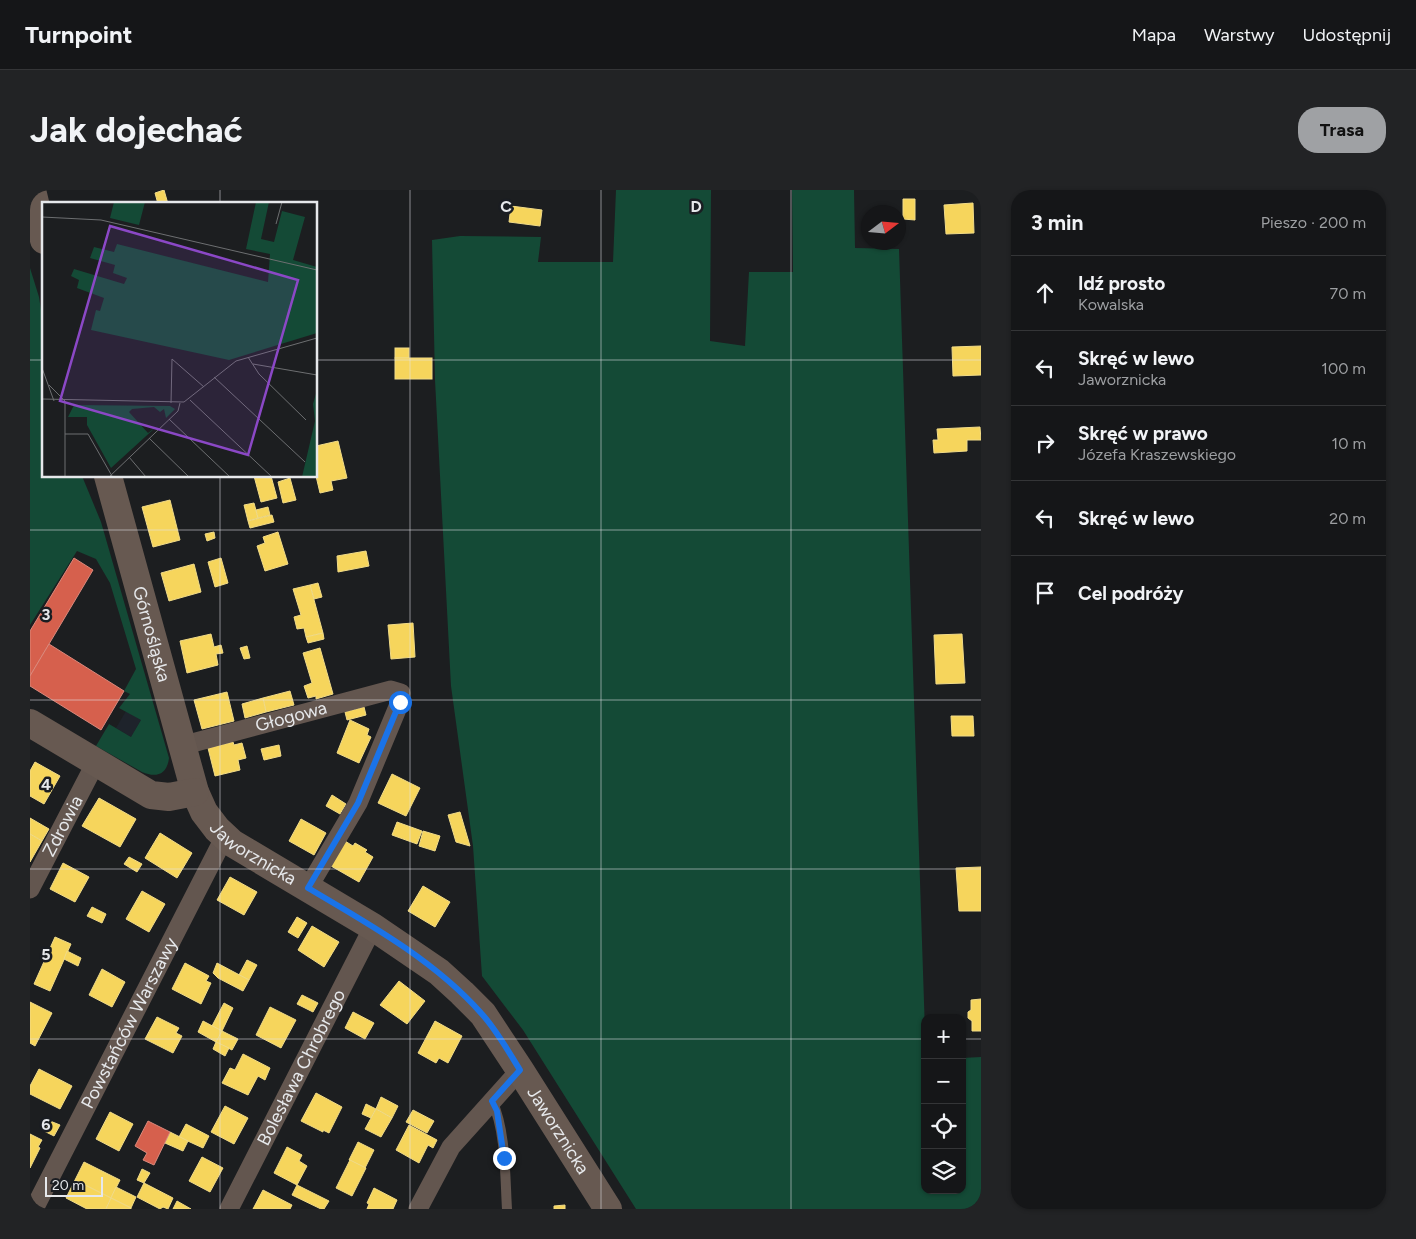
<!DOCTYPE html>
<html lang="pl">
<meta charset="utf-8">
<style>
body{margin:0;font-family:Figtree,sans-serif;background:#222325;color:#f1f3f6}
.controls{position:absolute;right:15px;bottom:15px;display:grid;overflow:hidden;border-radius:10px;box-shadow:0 1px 4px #0004}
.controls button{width:45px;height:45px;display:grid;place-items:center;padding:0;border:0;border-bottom:1px solid #343537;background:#151618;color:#f1f3f6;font:25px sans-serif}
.compass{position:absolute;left:831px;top:15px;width:45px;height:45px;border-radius:50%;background:#151618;box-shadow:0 1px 4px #0004;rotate:74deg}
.scale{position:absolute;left:15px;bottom:12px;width:58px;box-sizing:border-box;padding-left:5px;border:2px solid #e6e8eb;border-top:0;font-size:14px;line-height:18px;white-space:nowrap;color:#e6e8eb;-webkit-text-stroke:4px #1a1d22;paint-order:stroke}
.stop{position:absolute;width:15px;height:15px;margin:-11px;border:4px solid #1a73e8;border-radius:50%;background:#fff}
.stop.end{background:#1a73e8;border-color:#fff;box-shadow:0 1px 5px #0008}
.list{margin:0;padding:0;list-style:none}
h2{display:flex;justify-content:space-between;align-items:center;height:65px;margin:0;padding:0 20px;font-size:21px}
h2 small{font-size:16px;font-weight:400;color:#9d9fa2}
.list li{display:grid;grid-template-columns:32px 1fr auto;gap:15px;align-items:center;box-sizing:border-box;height:75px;padding:0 20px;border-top:1px solid #343537}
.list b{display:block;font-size:19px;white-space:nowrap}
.list p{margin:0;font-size:16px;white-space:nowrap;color:#9d9fa2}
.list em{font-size:16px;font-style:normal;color:#9d9fa2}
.icon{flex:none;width:28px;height:28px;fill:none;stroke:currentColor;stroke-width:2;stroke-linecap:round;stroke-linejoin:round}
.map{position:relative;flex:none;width:951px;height:1019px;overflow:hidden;border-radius:20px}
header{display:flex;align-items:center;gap:30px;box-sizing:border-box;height:70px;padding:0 25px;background:#151618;border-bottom:1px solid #343537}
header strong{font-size:24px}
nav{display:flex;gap:28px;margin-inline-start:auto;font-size:18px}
.intro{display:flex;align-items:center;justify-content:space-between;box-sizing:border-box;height:120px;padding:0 30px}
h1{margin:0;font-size:35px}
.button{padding:12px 22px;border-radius:20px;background:#9fa1a4;color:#111;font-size:18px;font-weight:700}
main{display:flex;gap:30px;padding:0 30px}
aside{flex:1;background:#151618;border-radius:20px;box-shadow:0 1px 4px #0004}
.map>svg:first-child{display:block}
.built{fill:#1e232b}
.green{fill:#144a36}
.homes{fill:#f6d55c;stroke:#f1db87}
.shops{fill:#d6604d;stroke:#db897c}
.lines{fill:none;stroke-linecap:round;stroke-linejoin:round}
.lane{stroke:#63564f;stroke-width:10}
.street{stroke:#63564f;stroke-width:19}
.secondary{stroke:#675951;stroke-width:28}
.route{stroke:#1a73e8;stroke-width:6}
.grid{fill:none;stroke:#e6e8eb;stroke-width:1;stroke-opacity:0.55}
.labels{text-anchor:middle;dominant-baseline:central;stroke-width:5;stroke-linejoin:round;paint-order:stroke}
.street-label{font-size:18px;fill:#e6e8eb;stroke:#1a1d22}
.inset-road{fill:none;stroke:#6d6f71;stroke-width:1}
.view{fill:#8b48c6;fill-opacity:0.15;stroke:#8b48c6;stroke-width:2.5}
.inset-edge{fill:none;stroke:#e6e8eb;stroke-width:2.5}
.grid-label{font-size:16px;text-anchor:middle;font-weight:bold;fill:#e6e8eb;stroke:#1a1d22;stroke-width:5;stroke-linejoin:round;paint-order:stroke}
</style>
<header>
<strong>Turnpoint</strong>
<nav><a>Mapa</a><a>Warstwy</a><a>Udostępnij</a></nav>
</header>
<div class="intro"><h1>Jak dojechać</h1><a class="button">Trasa</a></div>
<main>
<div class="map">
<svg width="951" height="1019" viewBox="0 0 951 1019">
<rect width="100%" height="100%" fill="#1c1e20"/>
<path class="built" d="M96 521 111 530 101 547 86 538Z"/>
<g class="green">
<path d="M586 0H681L680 151 715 156 719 82H763L762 0H824L825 58 869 59 895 842V1000H932V868L951 867V1019H606L493 840 452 786 443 656 421 496 405 190 402 50 430 46 511 47 508 72H583Z"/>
<path d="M0 78 9 107 14 140V286H52L71 332 139 568C137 585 126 588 112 582L66 556 79 534 101 547 111 530 89 518 100 504 94 501 106 479 80 393 66 369 47 361 0 435Z"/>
</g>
<g class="homes">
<path d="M134 0 138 14H128L125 3Z"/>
<path d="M873 9H885V30L873 29Z"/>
<path d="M943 13 944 43 916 44 914 15Z"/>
<path d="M481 16 512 20 510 36 479 32Z"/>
<path d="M951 156V185L923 186 922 157Z"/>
<rect x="365" y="158" width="14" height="10"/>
<rect x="365" y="168" width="37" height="21"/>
<path d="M950 237 951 250H937V261L904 263 903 250H908L907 239Z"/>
<path d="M308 251 317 288 301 291 303 300 290 303 286 286V256Z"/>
<path d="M224 286H241L247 308 231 312Z"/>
<path d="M260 288 266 310 253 313 248 292Z"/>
<path d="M140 310 150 350 123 357 112 317Z"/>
<path d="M224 313 228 328 218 331 214 315Z"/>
<path d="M238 317 240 325 228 328 226 320Z"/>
<path d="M242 325 244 332 220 338 218 331Z"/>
<path d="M184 342 185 348 177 351 175 344Z"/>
<path d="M248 342 258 374 235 381 227 356 235 353 233 347Z"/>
<path d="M336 361 339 376 308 382 307 366Z"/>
<path d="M191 368 198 393 185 397 178 372Z"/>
<path d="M164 374 171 402 139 411 131 383Z"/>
<path d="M288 393 292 407 284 409 280 395Z"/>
<path d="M280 395 293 443 276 447 274 438 267 439 264 427 271 425 263 399Z"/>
<path d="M383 433 385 467 361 469 358 435Z"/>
<path d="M293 443 294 449 278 453 276 447Z"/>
<path d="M181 444 184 457 191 455 193 463 186 464 188 475 157 483 150 451Z"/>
<path d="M932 444 935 493 906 494 904 445Z"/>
<path d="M217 456 220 468 214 469 210 458Z"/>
<path d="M290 458 303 504 286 509V506L278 508 274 496 282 493 273 463Z"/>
<path d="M260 501 264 515 236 522 233 508Z"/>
<path d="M197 502 204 531 172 539 164 510Z"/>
<path d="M233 508 236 522 215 528 212 514Z"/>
<path d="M334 517 336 525 317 530 315 522Z"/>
<path d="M921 526H943L944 546H922Z"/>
<path d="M320 530 339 539 337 545 341 547 329 573 307 563Z"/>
<path d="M203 552 204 555 212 553 216 568 208 570 210 580 185 586 178 558Z"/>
<path d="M249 555 251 566 234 570 231 559Z"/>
<path d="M5 572 30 586 14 614 0 606V581Z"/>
<path d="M362 584 390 598 376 626 348 613Z"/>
<path d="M302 605 316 614 310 624 296 616Z"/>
<path d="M69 608 106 629 90 657 52 636Z"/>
<path d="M430 622 440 656 426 652 418 625Z"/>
<path d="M0 628 19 639 12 651 0 644Z"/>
<path d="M271 629 296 643 284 665 259 651Z"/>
<path d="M367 632 392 641 387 654 362 645Z"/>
<path d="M393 641 410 646 405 661 389 656Z"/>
<path d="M130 643 162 663 147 688 115 668Z"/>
<path d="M0 644 12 651 0 672Z"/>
<path d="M315 651 323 656 325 653 337 660 335 662 343 667 329 692 301 676Z"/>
<path d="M99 667 112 674 107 682 94 674Z"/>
<path d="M33 673 59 687 45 712 20 699Z"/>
<path d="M951 677V721H929L926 678Z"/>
<path d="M200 687 227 702 214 725 187 710Z"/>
<path d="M393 696 420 712 405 737 378 721Z"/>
<path d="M112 701 135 714 119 742 96 729Z"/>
<path d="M62 717 76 724 72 733 57 726Z"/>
<path d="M267 727 277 733 268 748 258 742Z"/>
<path d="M282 736 309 752 294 777 268 760Z"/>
<path d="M25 747 41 754 20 801 4 794Z"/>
<path d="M37 761 51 768 48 776 34 769Z"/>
<path d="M217 770 227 775 219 790 209 785Z"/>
<path d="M155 773 179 786 176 791 181 793 171 814 142 799Z"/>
<path d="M187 773 219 790 213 801 188 788 183 783Z"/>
<path d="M72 779 95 792 82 817 59 805Z"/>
<path d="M369 791 395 811 377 834 350 815Z"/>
<path d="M272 805 288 813 283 822 267 814Z"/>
<path d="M951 809V841H942V831L938 828V822L941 820V810Z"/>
<path d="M0 812 22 823 5 856 0 853Z"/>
<path d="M194 813 203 818 192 841 182 836Z"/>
<path d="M240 817 266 830 251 858 226 845Z"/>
<path d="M323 822 344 833 335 849 315 838Z"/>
<path d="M127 827 149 838 146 843 152 846 143 863 115 849Z"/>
<path d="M173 831 192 841 186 852 168 842Z"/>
<path d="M405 831 432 846 418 873 409 868 406 873 388 863Z"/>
<path d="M192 841 208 849 202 860 186 852Z"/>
<path d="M186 852 199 858 195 866 183 859Z"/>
<path d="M213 864 240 878 235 890 228 886 218 905 192 893 200 878 205 880Z"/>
<path d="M9 879 42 896 30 919 0 904V896Z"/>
<path d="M286 903 312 917 299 943 293 940V942L271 931Z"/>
<path d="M351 907 368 916 362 928 346 919Z"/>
<path d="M336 914 346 919 341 928 332 924Z"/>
<path d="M195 916 218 928 204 954 181 942Z"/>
<path d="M346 919 362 928 351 947 335 939Z"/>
<path d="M383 920 404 931 397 943 376 932Z"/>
<path d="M80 922 103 934 89 961 66 949Z"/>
<path d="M20 931 30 935 24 946 14 941Z"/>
<path d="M156 934 179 946 173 958 149 947Z"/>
<path d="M379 935 407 950 403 958 398 955 389 973 366 960Z"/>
<path d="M140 942 158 951 153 961 135 953Z"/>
<path d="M0 944 12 950 8 957 10 958 0 978Z"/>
<path d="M328 952 344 960 335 978 319 970Z"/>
<path d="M257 957 272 965 269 971 277 976 267 995 244 983Z"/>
<path d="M172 967 193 978 180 1002 159 991Z"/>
<path d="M320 970 336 978 322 1006 306 998Z"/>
<path d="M54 972 90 990 81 1008 45 990Z"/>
<path d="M112 979 120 983 114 993 107 990Z"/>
<path d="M45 990 81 1008 76 1019H57L36 1008Z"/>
<path d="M114 993 143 1008 138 1019 133 1017 130 1019 107 1007Z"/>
<path d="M267 995 299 1011 294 1019H291L262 1005Z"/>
<path d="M86 997 106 1007 101 1018 81 1008Z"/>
<path d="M344 998 367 1010 363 1019H337L339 1014 337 1013Z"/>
<path d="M233 1000 262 1015 260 1019H223Z"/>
<path d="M81 1008 101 1018V1019H76Z"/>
<path d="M147 1011 161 1019H143Z"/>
<path d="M535 1015V1019H524V1016Z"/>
</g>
<g class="shops">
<path d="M44 368 63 380 0 486V441Z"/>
<path d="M19 454 94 501 71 540 0 496V486Z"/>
<path d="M118 931 140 942 124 975 113 970 117 963 105 956Z"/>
</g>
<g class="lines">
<path class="lane" d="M462 911C476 940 475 987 477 1019"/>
<g class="street">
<path id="s1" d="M151 556 361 500 371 503 370 512 328 613 278 698"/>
<path id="s2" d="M0 699 66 572"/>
<path id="s3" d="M4 1019 195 646"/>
<path id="s4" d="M199 1019 343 737"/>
<path d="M388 1019 421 957 490 880"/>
</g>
<g class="secondary">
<path d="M2 0 14 50"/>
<path id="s5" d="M78 286 165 602 174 622 187 639 202 653 343 737 409 782 432 803 453 824 490 880 578 1019"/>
<path d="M0 533 121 605 139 607 165 602"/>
</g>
</g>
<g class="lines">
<path class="route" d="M370 512 328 613 278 698C339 734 404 770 451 823 466 839 478 861 490 880L462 911 467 921 474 968"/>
</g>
<path class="grid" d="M190 0V14M380 0V1019M571 0V1019M761 0V1019M0 170H14M286 170H951M190 286V1019M0 340H951M0 510H951M0 679H951M0 849H895M932 849H951"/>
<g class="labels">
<g class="street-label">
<text stroke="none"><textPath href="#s5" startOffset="164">Górnośląska</textPath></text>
<text stroke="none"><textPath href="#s1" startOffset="114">Głogowa</textPath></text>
<text stroke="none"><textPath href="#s2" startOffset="71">Zdrowia</textPath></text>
<text stroke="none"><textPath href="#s5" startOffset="415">Jaworznicka</textPath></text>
<text stroke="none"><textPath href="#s3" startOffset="209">Powstańców Warszawy</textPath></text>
<text stroke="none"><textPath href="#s4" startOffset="159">Bolesława Chrobrego</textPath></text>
<text stroke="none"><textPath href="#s5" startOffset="835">Jaworznicka</textPath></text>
</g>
</g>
<g transform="translate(12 12)">
<rect width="275" height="275" fill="#1c1e20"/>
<path d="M72 0H103L97 23 68 16ZM214 0H227L219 37 232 40 240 9 263 15 251 58 275 65V131L187 158 49 128 54 108 58 109 62 96 35 86 37 78 29 74 32 67 82 82 85 76 71 71 73 63 48 56 52 45 72 50 75 42 226 80 228 52 204 47ZM275 188V275H260L273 219 271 202ZM32 203 128 204 133 207 124 216 122 207 118 210 112 205 90 207 87 210 106 231 114 225 69 266 45 223V215H26Z" fill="#144a36"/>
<path class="inset-road" d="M0 15 59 18 275 68M234 22 240 0M206 155 217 172 264 218M211 162 275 173M0 166 12 199M172 175 263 260M7 183 23 199M0 197 142 200 194 159 275 136M148 198 230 275M23 199V275M129 201 130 157 162 185M127 217 188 275M23 232H46L70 274M107 236 147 275M87 255 104 275M67 275 136 209 138 201"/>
<path class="view" d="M68 24 256 78 206 253 18 199Z"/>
<rect width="275" height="275" class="inset-edge"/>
</g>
<g class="grid-label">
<text x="476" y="22">C</text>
<text x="666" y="22">D</text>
<text x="16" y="430">3</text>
<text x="16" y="600">4</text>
<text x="16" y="770">5</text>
<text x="16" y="940">6</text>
</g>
</svg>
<div class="controls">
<button>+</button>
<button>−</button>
<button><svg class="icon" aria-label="locate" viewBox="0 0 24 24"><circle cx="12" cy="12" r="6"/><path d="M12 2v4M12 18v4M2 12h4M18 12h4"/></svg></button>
<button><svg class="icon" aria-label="layers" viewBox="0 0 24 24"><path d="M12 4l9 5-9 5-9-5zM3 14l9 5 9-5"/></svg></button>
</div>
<svg class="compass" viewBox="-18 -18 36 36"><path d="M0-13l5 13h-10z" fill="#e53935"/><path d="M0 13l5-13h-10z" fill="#9d9fa2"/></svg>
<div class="scale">20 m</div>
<div class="stop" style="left:370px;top:512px"></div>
<div class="stop end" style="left:474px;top:968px"></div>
</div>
<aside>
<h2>3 min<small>Pieszo · 200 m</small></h2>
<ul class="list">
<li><svg class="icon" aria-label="ahead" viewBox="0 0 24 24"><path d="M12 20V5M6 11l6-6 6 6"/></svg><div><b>Idź prosto</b><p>Kowalska</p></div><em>70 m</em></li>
<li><svg class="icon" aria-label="left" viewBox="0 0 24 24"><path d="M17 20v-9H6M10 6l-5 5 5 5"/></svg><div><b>Skręć w lewo</b><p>Jaworznicka</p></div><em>100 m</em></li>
<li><svg class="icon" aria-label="right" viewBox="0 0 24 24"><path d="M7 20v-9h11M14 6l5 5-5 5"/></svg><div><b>Skręć w prawo</b><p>Józefa Kraszewskiego</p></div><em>10 m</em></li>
<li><svg class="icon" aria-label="left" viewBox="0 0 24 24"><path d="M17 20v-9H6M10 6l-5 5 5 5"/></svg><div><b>Skręć w lewo</b></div><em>20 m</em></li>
<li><svg class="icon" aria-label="arrive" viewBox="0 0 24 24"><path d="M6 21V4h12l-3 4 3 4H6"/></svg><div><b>Cel podróży</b></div></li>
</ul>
</aside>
</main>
